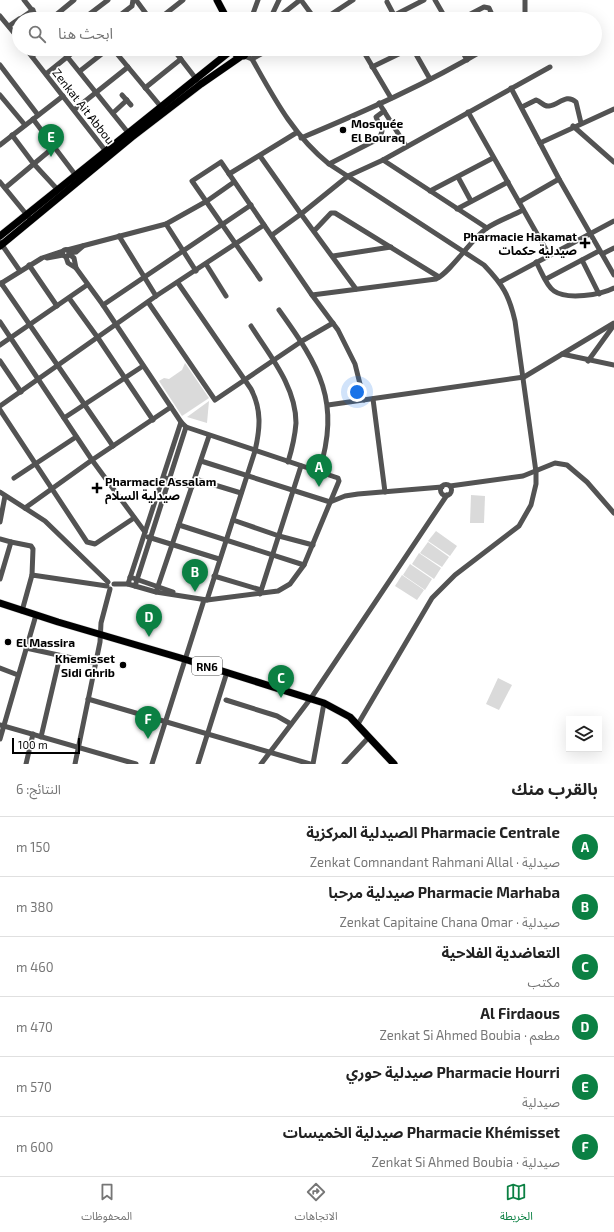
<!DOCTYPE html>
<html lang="ar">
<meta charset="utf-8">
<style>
body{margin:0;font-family:"Exo 2","Noto Sans Arabic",sans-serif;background:#f2f2f2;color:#222;direction:rtl}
.controls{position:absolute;right:12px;bottom:12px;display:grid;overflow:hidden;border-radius:0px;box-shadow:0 4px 16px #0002}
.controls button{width:36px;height:36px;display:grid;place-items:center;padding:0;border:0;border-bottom:1px solid #e0e0e0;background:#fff;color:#222;font:20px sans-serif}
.scale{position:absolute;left:12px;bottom:10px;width:68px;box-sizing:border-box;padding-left:4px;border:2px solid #000;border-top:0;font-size:11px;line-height:14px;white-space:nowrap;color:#000;-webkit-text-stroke:3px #fff;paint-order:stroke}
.you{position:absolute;left:357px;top:392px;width:14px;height:14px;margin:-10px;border:3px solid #fff;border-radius:50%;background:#1a73e8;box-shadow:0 0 0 6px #1a73e833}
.badge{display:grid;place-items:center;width:26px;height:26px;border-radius:50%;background:#0b8043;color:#fff;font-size:13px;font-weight:700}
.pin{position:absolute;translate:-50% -33px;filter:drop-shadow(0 1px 2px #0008)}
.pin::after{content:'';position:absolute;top:21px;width:14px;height:12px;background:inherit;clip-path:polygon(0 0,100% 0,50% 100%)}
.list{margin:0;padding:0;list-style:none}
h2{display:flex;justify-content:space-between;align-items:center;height:52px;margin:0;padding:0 16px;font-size:17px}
h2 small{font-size:13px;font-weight:400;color:#767676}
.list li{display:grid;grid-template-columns:26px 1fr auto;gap:12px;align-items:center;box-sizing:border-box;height:60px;padding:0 16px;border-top:1px solid #e0e0e0}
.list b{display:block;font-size:15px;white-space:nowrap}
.list p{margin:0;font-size:13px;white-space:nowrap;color:#767676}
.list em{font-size:13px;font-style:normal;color:#767676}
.icon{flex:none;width:22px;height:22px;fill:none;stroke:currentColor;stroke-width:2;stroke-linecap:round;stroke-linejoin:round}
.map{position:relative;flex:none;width:614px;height:764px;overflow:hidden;direction:ltr}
.search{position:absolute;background:#fff;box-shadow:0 4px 16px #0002;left:12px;right:12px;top:12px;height:44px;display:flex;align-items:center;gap:10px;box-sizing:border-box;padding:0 14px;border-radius:22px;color:#767676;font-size:15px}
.sheet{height:412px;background:#fff}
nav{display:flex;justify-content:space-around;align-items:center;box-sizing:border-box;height:56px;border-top:1px solid #e0e0e0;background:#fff;font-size:11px;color:#767676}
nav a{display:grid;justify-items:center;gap:2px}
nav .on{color:#0b8043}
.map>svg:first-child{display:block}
.green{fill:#dadada}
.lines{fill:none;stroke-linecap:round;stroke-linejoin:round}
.major-casing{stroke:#dbdbdb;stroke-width:8}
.minor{stroke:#535353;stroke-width:5}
.major{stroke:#000;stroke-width:7}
.poi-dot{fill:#000;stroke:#fff;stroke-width:1.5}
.labels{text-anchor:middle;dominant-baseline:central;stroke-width:3.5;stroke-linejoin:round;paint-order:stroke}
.shield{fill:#fff;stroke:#4c4c4c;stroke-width:1}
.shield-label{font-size:11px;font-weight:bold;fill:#000}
.street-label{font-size:12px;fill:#000;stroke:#fff}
.poi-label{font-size:12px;font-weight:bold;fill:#000;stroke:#fff;text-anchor:start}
</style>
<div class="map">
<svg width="614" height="764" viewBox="0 0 614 764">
<rect width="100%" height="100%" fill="#fff"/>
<g class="green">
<path d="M185 363 209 398 182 416 159 381 164 378 169 379 182 370Z"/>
<path d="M209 401 207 423 187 417Z"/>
<path d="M471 495 485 496 484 523H470Z"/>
<path d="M436 531 457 546 450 556 428 541Z"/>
<path d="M428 542 449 557 442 567 420 553Z"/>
<path d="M419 553 441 568 434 579 412 564Z"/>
<path d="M410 564 432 579 425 590 403 575Z"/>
<path d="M402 575 424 590 417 600 395 586Z"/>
<path d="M498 678 512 685 499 710 486 704Z"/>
</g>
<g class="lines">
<defs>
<g id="major">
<path d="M217 0 227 19"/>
<path d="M236 54 244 56 249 49"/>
<path d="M0 236 233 49"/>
<path d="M0 246 132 137 201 84 240 57"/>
<path d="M0 603 58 622 184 659 324 703 350 717 394 764"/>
</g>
</defs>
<use href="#major" class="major-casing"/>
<g class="minor">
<path d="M24 0 39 19"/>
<path d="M136 0 150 19"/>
<path d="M301 0 315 19"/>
<path d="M435 0 446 19"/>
<path d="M525 0V19"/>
<path d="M387 2 396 19"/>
<path d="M0 16 19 39"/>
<path d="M20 19 33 10"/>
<path d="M51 19 74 0"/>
<path d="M83 19 108 0"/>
<path d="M115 19 132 6 133 0"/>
<path d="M159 19 183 0"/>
<path d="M251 19 258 0"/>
<path d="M270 19 279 0"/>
<path d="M276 19 300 0"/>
<path d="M324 19 353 0"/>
<path d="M387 19 424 0"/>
<path d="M461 19 484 7 489 8 494 19"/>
<path d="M9 26 19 19"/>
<path d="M26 49 108 154"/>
<path d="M61 49 130 135"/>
<path d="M113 49 162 108"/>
<path d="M173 49 197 80"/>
<path d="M362 49 391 98"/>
<path d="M413 49 430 79"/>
<path d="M461 49 467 60"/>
<path d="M32 56 42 49"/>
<path d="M244 56 252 59C274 98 293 135 329 164L484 265C503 285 509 295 515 321L536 472V484L531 505 519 526 455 575 432 598 358 724"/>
<path d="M252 59 270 49"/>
<path d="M0 65 38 115"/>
<path d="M372 67 409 49"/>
<path d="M80 71 108 49"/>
<path d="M46 74 77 49"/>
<path d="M145 88 181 59"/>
<path d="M511 88 559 179 614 275"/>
<path d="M0 95 25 125"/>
<path d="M122 95 131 105"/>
<path d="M379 103 406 146"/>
<path d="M522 107 536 100C541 101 543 107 549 106 559 105 566 93 576 102L581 123"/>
<path d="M74 110 128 67"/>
<path d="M468 112 549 255"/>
<path d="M113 113 127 100"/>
<path d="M33 119 77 177"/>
<path d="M573 126 614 162"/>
<path d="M12 135 33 163 57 189"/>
<path d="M301 138C363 112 427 84 485 49"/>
<path d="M540 143 614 109"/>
<path d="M0 145 63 96"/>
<path d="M260 156 301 214 348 176 383 160 550 67"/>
<path d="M383 160 487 228"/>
<path d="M329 164 380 138 382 131 376 117 384 111"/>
<path d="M229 174 296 133"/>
<path d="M458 177 471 201"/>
<path d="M0 182 31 220"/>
<path d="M5 188 54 147"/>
<path d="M430 191 493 158"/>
<path d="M519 202 559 179"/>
<path d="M457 209 508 182"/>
<path d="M166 224 196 271"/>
<path d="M314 231 331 213H335L439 277"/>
<path d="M272 235 301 214 356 289"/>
<path d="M119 236 156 296"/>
<path d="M0 242 20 271"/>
<circle cx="66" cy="253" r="3.5"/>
<path d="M67 250 166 224 207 201 234 182"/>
<path d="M69 253 76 252 83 246"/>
<path d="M69 254 74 258 76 268"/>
<path d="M602 254 614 248"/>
<path d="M333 256 391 247"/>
<path d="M66 257 68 263 76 268 103 305 181 422 186 427 338 478 339 481 304 565 290 584 278 591 207 600 156 592 128 584H114"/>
<path d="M47 258 63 255"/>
<path d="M582 260 599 294"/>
<path d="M536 262C541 270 546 286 554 291 567 300 601 295 614 288"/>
<path d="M206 264 226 296"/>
<path d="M29 265 57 306"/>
<path d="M260 279 192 181 221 162 312 295 338 330 355 364 364 400"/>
<path d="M546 279 599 251"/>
<path d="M500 282 614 221"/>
<path d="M1 283 113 446"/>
<path d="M178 283 251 389C262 410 260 429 255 451L207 600"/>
<path d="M0 284 42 258 63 251"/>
<path d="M312 295 436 279C452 271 470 240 487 228 497 221 512 216 523 210"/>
<path d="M69 298 98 338 153 420"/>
<path d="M148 302 215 400 302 341 333 323"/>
<path d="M103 305 251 205"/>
<path d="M279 310C320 367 341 401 319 472"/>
<path d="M0 322 92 460 145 532"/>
<path d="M251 326C269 355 296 386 296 423 295 436 292 449 288 462"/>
<path d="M0 345 87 285"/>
<path d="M562 354 614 365"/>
<path d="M0 361 21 392"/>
<path d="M588 361 614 325"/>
<path d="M373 399 385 492"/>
<path d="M328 405 524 377 614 323"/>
<path d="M0 406 156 296 264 225"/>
<path d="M0 410 87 542 95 544 134 518"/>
<path d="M64 418 143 366"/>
<path d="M201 461 330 502 345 496 358 494 442 487"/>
<path d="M14 478 76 437"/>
<path d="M166 478 192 487"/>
<path d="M195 479 241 493"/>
<circle cx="446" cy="490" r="5.5"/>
<path d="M450 486 523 476 555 463 567 465 587 482 614 513"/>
<path d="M0 492 45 521 108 582"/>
<path d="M25 508 92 460 171 407"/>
<path d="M233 520 279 536 313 545"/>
<path d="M0 522 5 496"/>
<path d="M179 525 304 565"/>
<path d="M148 537 219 559"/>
<path d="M0 539 11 542"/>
<path d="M214 576 261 590"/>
<path d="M130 577 173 592"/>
<path d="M0 579 11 542 31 546 33 549 32 575"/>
<path d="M128 584 181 422"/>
<path d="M135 586 186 427"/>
<path d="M156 592 209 436"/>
<path d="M260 594 301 466"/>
<path d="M22 611 32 575 107 586"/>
<path d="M26 648 95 663"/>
<path d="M0 668 18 675"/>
<path d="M88 699 310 764"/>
<path d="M226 700 277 716 291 724"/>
<path d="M0 725 136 764"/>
<path d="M41 737 60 656"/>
<path d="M0 739 36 615"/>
<path d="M26 764 33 734"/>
<path d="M75 764 100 642 101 623 110 589"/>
<path d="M152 764 204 600"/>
<path d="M198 764 227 672"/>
<path d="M261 764 311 698 447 495"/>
<path d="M313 764 324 703"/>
<path d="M344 764 369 737"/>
</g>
<use href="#major" class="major"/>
</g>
<g class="poi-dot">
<circle cx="343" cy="130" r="4"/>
<path d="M583 237h4v4h4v4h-4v4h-4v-4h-4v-4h4z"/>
<path d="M95 482h4v4h4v4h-4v4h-4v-4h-4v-4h4z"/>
<circle cx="8" cy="642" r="4"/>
<circle cx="123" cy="665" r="4"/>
</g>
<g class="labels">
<rect class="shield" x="192" y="657" width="30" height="18" rx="3"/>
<g class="shield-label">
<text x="207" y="666">RN6</text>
</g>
<g class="street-label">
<text transform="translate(84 106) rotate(52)">Zenkat Ait Abbou</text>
</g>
<g class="poi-label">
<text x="351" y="123">Mosquée<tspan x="351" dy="14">El Bouraq</tspan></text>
<text x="577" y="236" text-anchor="end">Pharmacie Hakamat<tspan x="577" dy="14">صيدلية حكمات</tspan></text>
<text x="105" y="481">Pharmacie Assalam<tspan x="105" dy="14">صيدلية السلام</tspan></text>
<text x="16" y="642">El Massira</text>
<text x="115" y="658" text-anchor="end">Khemisset<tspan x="115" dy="14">Sidi Ghrib</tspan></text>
</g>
</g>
</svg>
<div class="controls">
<button><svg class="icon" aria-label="layers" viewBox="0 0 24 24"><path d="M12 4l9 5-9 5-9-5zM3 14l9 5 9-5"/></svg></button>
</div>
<div class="scale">100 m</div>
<div class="you"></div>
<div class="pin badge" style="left:319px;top:487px">A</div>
<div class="pin badge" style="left:195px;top:592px">B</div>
<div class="pin badge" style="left:281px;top:698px">C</div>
<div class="pin badge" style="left:149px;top:637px">D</div>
<div class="pin badge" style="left:51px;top:157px">E</div>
<div class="pin badge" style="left:148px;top:739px">F</div>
<div class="search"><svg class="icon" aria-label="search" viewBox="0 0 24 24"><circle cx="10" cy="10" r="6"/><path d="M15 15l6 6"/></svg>ابحث هنا</div>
</div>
<section class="sheet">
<h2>بالقرب منك<small>النتائج: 6</small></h2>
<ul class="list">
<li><span class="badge">A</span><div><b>Pharmacie Centrale الصيدلية المركزية</b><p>صيدلية · Zenkat Comnandant Rahmani Allal</p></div><em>150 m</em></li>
<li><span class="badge">B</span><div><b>Pharmacie Marhaba صيدلية مرحبا</b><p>صيدلية · Zenkat Capitaine Chana Omar</p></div><em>380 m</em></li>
<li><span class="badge">C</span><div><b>التعاضدية الفلاحية</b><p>مكتب</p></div><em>460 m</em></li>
<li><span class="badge">D</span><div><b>Al Firdaous</b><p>مطعم · Zenkat Si Ahmed Boubia</p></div><em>470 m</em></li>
<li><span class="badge">E</span><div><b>Pharmacie Hourri صيدلية حوري</b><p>صيدلية</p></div><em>570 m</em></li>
<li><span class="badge">F</span><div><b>Pharmacie Khémisset صيدلية الخميسات</b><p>صيدلية · Zenkat Si Ahmed Boubia</p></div><em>600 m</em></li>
</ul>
</section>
<nav>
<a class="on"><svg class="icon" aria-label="map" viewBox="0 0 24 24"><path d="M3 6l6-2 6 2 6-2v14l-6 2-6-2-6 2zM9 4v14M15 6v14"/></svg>الخريطة</a>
<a><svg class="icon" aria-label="directions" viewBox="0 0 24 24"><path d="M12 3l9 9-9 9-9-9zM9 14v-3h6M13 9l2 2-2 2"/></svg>الاتجاهات</a>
<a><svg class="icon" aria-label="saved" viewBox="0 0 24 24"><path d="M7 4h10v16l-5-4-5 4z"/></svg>المحفوظات</a>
</nav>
